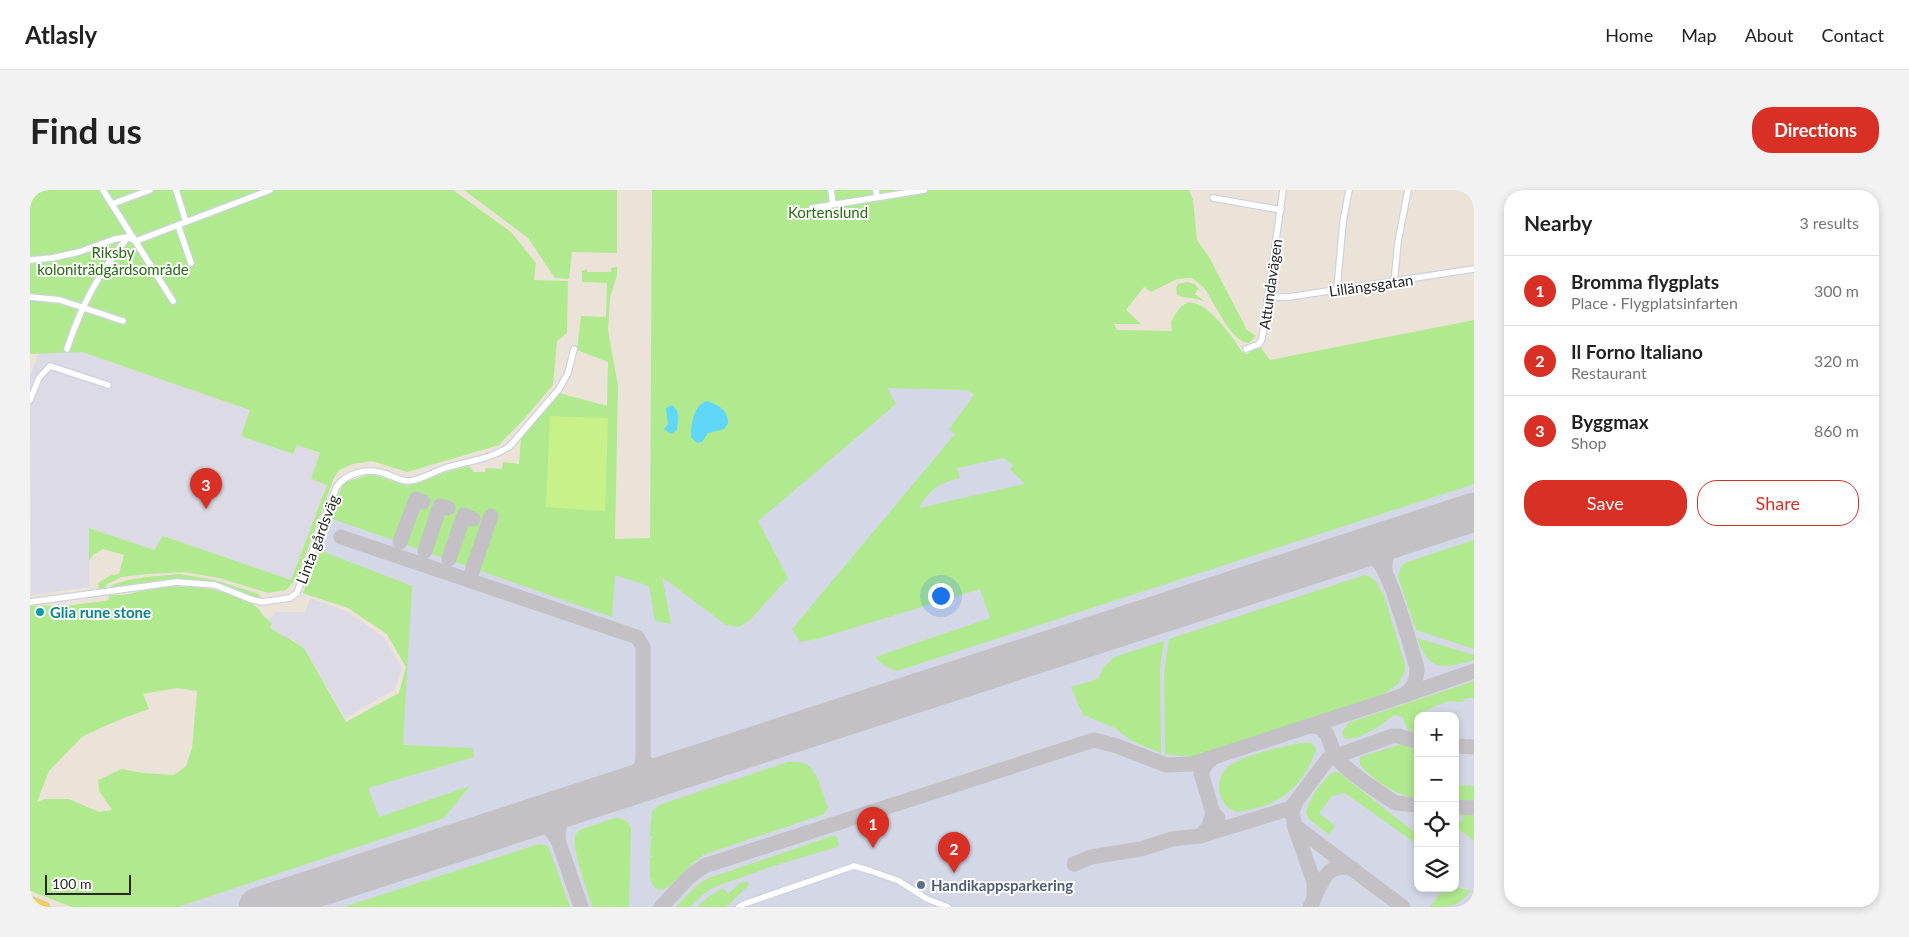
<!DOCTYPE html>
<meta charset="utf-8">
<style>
body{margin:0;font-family:Lato,sans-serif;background:#f2f2f2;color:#222}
.controls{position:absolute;right:15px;bottom:15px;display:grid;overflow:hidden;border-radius:10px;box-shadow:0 2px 8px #0003}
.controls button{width:45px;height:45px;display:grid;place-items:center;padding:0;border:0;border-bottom:1px solid #e0e0e0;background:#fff;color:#222;font:25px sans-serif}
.scale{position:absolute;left:15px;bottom:12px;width:86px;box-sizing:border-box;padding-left:5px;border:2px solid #282828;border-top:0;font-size:14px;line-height:18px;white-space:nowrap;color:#282828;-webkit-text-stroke:4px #fff;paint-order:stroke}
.you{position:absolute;left:910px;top:405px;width:18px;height:18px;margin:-12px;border:4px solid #fff;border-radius:50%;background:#1a73e8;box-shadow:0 0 0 8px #1a73e833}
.badge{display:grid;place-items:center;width:32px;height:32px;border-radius:50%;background:#d93025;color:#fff;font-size:16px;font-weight:700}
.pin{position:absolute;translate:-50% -41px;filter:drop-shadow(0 1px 2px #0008)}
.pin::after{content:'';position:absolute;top:26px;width:18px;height:15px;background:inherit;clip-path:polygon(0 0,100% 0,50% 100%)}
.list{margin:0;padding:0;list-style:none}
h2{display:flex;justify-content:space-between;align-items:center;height:65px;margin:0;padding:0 20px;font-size:21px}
h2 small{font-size:16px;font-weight:400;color:#767676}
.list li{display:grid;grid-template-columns:32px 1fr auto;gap:15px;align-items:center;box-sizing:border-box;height:70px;padding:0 20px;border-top:1px solid #e0e0e0}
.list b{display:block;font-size:19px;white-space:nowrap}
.list p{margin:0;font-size:16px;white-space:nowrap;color:#767676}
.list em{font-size:16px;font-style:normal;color:#767676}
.actions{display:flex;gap:10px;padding:15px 20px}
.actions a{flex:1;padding:11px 0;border:1px solid #d93025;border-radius:20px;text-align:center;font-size:18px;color:#d93025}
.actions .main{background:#d93025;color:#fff}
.icon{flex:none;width:28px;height:28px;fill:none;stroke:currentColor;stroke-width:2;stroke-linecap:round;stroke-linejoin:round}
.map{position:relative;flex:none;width:1444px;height:717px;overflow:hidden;border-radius:20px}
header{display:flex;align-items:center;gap:30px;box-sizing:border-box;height:70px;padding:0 25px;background:#fff;border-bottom:1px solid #e0e0e0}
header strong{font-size:24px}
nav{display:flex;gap:28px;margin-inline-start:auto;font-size:18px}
.intro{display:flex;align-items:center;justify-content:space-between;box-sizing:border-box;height:120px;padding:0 30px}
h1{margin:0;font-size:35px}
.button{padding:12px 22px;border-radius:20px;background:#d93025;color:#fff;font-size:18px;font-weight:700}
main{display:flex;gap:30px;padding:0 30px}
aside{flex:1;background:#fff;border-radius:20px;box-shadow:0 2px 8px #0003}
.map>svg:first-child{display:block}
.industrial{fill:#dcdae4}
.airport{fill:#d4d7e5;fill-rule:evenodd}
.green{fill:#b1e98f;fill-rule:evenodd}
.pitch{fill:#c9f189}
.water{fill:#60d7f9}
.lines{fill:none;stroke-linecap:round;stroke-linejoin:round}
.taxiway{stroke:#c4c1c6;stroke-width:15}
.runway{stroke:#c4c1c6;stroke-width:39}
.minor-casing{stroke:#cdd2e3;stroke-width:8}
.primary-casing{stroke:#c7c7c7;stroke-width:11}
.minor{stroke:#fff;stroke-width:5.5}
.primary{stroke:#fdcd4c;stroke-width:9}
.culture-dot{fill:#0f9aa8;stroke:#fff;stroke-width:2}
.service-dot{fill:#5c6f8a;stroke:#fff;stroke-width:2}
.labels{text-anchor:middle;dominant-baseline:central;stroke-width:4;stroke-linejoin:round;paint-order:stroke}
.park-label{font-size:15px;fill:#286b13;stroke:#fff}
.street-label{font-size:15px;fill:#282828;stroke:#fff}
.culture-label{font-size:15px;font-weight:bold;fill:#0d838f;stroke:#fff;text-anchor:start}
.service-label{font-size:15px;font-weight:bold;fill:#4e5e75;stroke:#fff;text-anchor:start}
</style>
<header>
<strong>Atlasly</strong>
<nav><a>Home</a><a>Map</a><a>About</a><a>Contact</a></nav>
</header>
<div class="intro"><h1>Find us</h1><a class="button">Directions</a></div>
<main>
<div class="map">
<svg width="1444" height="717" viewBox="0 0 1444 717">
<rect width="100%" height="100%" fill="#ece3d8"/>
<g class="industrial">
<path d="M9 162H52L221 220 211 246 263 264 267 255 290 264 297 295 261 390 133 346 124 361 60 338 59 397 1 405 0 187Z"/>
<path d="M280 408 316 421 354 447 372 478 365 499 315 528 274 458 263 450 254 448 240 438 242 433 237 430 244 426 246 422H275Z"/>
</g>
<path class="airport" d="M1444 188V717H80L316 532 369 503 376 477 357 444 318 418 273 403 313 293 341 284 634 379 857 197 937 200 952 211ZM1388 526H1425V698H1388Z"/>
<g class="green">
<path d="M0 0H423L481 42 506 73 504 90 538 91 537 143 527 151 523 195 494 229 469 255 377 282 342 271 323 274 309 280 304 288 267 388 256 400 238 403 189 388 154 382 117 384 92 387 77 394 75 398 69 399 68 393 81 385 89 384 94 365 73 359 63 365 59 371V338L124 360 133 346 261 390 297 295 281 289 290 263 267 255 263 264 211 246 220 220 52 162 0 164Z"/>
<path d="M434 0H587V63L542 62 539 89 525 88 498 48Z"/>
<path d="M622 0H1159L1163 10 1167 50 1179 67 1217 140 1226 146 1219 153C1201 153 1184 111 1174 98 1170 94 1166 91 1161 88L1147 89 1121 102 1114 97 1096 120 1111 134H1084L1087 140 1142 141 1141 132C1145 126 1148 117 1155 114 1173 104 1204 149 1212 162L1217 164 1229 155 1240 170 1444 130V294L867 481 855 476 845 467 960 428 950 399 787 449 770 452 762 439 925 244 919 239 944 205 937 200 857 198 866 214 728 331 758 388 721 429 709 437 696 435 632 387 641 434 625 431 619 396 585 385 582 427 300 328 313 293 341 284 378 296 416 282 439 276 444 282H455L456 278 472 279 473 272 489 274 491 247 529 203 577 216 578 172 547 160 551 126 576 127 577 93 552 92V81L557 79V82H581V78L587 77V85L580 108 578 140 588 196 585 349 620 348ZM974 268 983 275 980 279 995 294 889 318C900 299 909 293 930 288L927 278Z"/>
<path d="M1157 92 1164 94 1172 102 1168 99 1165 104 1177 113C1167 107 1157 109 1147 105L1146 98 1148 94Z"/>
<path d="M1444 350V459L1386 440 1368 387 1371 377 1377 372Z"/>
<path d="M289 360 382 396 373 555 442 558 444 567 338 598 349 627 440 596 414 628 148 717H42L0 701V416L43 415 75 411 79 409V405C95 407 112 400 129 398 157 394 197 398 223 414 230 419 233 428 242 433L240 438C252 446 263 450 274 458L316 532 369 503 376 477 357 444 318 418 273 403ZM147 498 167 501 162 558 156 576 144 585 113 583 92 579 68 590 69 601 82 620 69 622 39 609H15L7 612 19 581 53 546 91 529 119 519 113 504Z"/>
<path d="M150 384 185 390 229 404 231 408C207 404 185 392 160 390 132 387 106 397 78 398 93 387 131 386 150 384Z"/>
<path d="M1335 385C1346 388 1347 393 1351 402H1353L1375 475V481L1369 493 1353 505 1162 567 1135 564 1134 483 1139 449Z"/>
<path d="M1387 448 1444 465V470C1412 479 1400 482 1387 448Z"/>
<path d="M1134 451 1130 479 1131 563 1102 551 1088 541 1087 539 1053 525 1041 497 1068 489 1073 478 1084 467Z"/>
<path d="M1444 491V508H1436L1432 512 1419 511 1391 522 1393 526H1388V545L1377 539 1373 527 1364 525C1354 533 1327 553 1314 548L1312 543 1318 533Z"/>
<path d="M1271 553H1280L1284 555 1286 560C1271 600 1250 615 1208 622 1198 620 1193 614 1190 604 1188 597 1189 588 1194 581 1205 566 1252 557 1271 553Z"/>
<path d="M1372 554 1383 559H1388V608C1366 606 1345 591 1330 575V567Z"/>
<path d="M758 572C768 572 776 571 783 580L782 581 788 587 786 588 788 589 798 618 794 624 673 665 662 674 660 673 661 675 639 697 636 695 637 698 628 700 623 696 621 691 622 689H620V668L623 666 620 665 621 648 623 647 620 646 621 628 623 627H621L622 622 629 615Z"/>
<path d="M1304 582H1308L1388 645V655L1315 603 1302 606 1289 623 1305 636 1299 645 1279 629 1276 623C1279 608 1291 591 1304 582Z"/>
<path d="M1425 595 1444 596V612L1425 610Z"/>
<path d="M1426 621 1444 622V651L1426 637 1434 628Z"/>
<path d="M585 628C593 628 597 630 601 638L599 717H563C557 703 543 662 545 648 546 643 547 641 552 639Z"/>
<path d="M802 646H806L809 654 807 657 740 677 684 697 671 706 660 717H646L665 697 676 689Z"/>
<path d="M509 654 518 656 540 717H314Z"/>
<path d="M717 691 719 695 696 717H667L678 707 693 698 698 704 710 693Z"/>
<path d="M1425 697 1441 701C1426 717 1423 717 1400 717L1414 698H1425Z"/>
</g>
<path class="pitch" d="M520 226 578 228 575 321 516 317Z"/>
<g class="water">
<path d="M677 211C689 215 699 221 698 234L694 239 678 243 672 252 667 253 661 247C661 235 663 215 677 211Z"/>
<path d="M642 215C651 222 648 230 647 240L641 244 634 239 638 234 636 218Z"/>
</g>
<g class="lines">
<g class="taxiway">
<path d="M311 347 607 447 613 457V568"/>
<path d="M370 352 386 309 393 312"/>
<path d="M395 361 410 316 418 318"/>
<path d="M1321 363C1330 363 1339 363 1346 369 1360 380 1381 457 1387 478 1387 490 1384 498 1374 505"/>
<path d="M419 369 434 325 443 329"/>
<path d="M1355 380C1354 364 1360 355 1373 345"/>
<path d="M439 390 461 326"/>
<path d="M1280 536C1301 535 1298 555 1307 568 1317 582 1345 599 1359 609L1366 613 1388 615"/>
<path d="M1425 556 1444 557"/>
<path d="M1185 566 1176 574 1171 583 1183 623 1188 628"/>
<path d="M595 598C607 589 610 582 613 568 620 580 626 585 641 583"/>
<path d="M1266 612 1262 622 1265 636 1373 717"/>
<path d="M1425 617 1444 618"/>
<path d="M498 629C513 632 520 637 528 650 528 634 532 625 543 615"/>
<path d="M1264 635 1284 692V709L1280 717"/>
<path d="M1170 646 1261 618 1298 569 1362 546H1369L1388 552"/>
<path d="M528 650 551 717"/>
<path d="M1044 674 1061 667 1111 659 1142 649 1170 646 1178 638 1183 623"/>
<path d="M1285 706C1294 687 1299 672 1323 679"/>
<path d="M240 717 254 709"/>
<path d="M631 717 659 687 674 676 1064 550 1087 556 1136 575 1162 574 1372 506 1444 481"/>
</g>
<path class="runway" d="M228 717 1444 322"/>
<defs>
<g id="minor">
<path d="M73 0 143 111"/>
<path d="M146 0 156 32"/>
<path d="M801 0 803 14"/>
<path d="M846 0 847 7"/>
<path d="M1183 8 1251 20"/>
<path d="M82 14 120 0"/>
<path d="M782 18 894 0"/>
<path d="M148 35 161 73"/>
<path d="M0 70 22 68 49 62 85 49 98 47 106 51 240 0"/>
<path d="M1364 92 1368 52 1378 0"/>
<path d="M1307 99 1313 32 1319 0"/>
<path d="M0 107 30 110 93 131"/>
<path d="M1238 107H1259L1444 79"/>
<path d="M37 159C51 116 69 82 98 47"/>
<path d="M1216 159 1229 154 1232 149 1253 0"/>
<path d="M0 210 9 188 20 176 78 195"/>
<path d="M0 412 147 392 185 395 220 409 232 412 260 408 267 403 306 298C315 283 337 278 353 283 361 285 371 292 379 291 391 290 403 282 415 278 437 271 460 270 480 256L529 199 538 183 544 159"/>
<path d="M709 717 714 714 824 676 841 681 869 691 897 709 918 717"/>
</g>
<path id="primary" d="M0 711 15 717"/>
</defs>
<use href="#minor" class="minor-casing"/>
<use href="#primary" class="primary-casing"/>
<use href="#minor" class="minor"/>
<use href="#primary" class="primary"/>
</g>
<circle class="culture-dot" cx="10" cy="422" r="5"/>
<circle class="service-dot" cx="891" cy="695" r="5"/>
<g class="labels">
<g class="park-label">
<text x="798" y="22">Kortenslund</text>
<text x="83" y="62">Riksby<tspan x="83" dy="17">koloniträdgårdsområde</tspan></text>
</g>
<g class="street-label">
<text transform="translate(1240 94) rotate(-82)">Attundavägen</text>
<text transform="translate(1341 95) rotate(-8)">Lillängsgatan</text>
<text transform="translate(287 349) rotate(-69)">Linta gårdsväg</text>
</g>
<g class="culture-label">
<text x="20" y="422">Glia rune stone</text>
</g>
<g class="service-label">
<text x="901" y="695">Handikappsparkering</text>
</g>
</g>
</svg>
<div class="controls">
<button>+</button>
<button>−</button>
<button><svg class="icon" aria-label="locate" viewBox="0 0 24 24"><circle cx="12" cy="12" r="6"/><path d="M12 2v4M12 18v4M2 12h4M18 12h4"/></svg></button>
<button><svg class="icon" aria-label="layers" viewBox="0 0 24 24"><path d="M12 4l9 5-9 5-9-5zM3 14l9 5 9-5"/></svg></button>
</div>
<div class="scale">100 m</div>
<div class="you"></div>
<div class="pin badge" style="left:843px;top:658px">1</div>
<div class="pin badge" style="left:924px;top:683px">2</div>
<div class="pin badge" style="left:176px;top:319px">3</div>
</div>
<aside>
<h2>Nearby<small>3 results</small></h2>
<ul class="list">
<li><span class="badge">1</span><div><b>Bromma flygplats</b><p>Place · Flygplatsinfarten</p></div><em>300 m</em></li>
<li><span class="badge">2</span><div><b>Il Forno Italiano</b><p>Restaurant</p></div><em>320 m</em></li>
<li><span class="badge">3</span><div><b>Byggmax</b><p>Shop</p></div><em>860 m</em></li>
</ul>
<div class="actions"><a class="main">Save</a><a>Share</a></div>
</aside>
</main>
